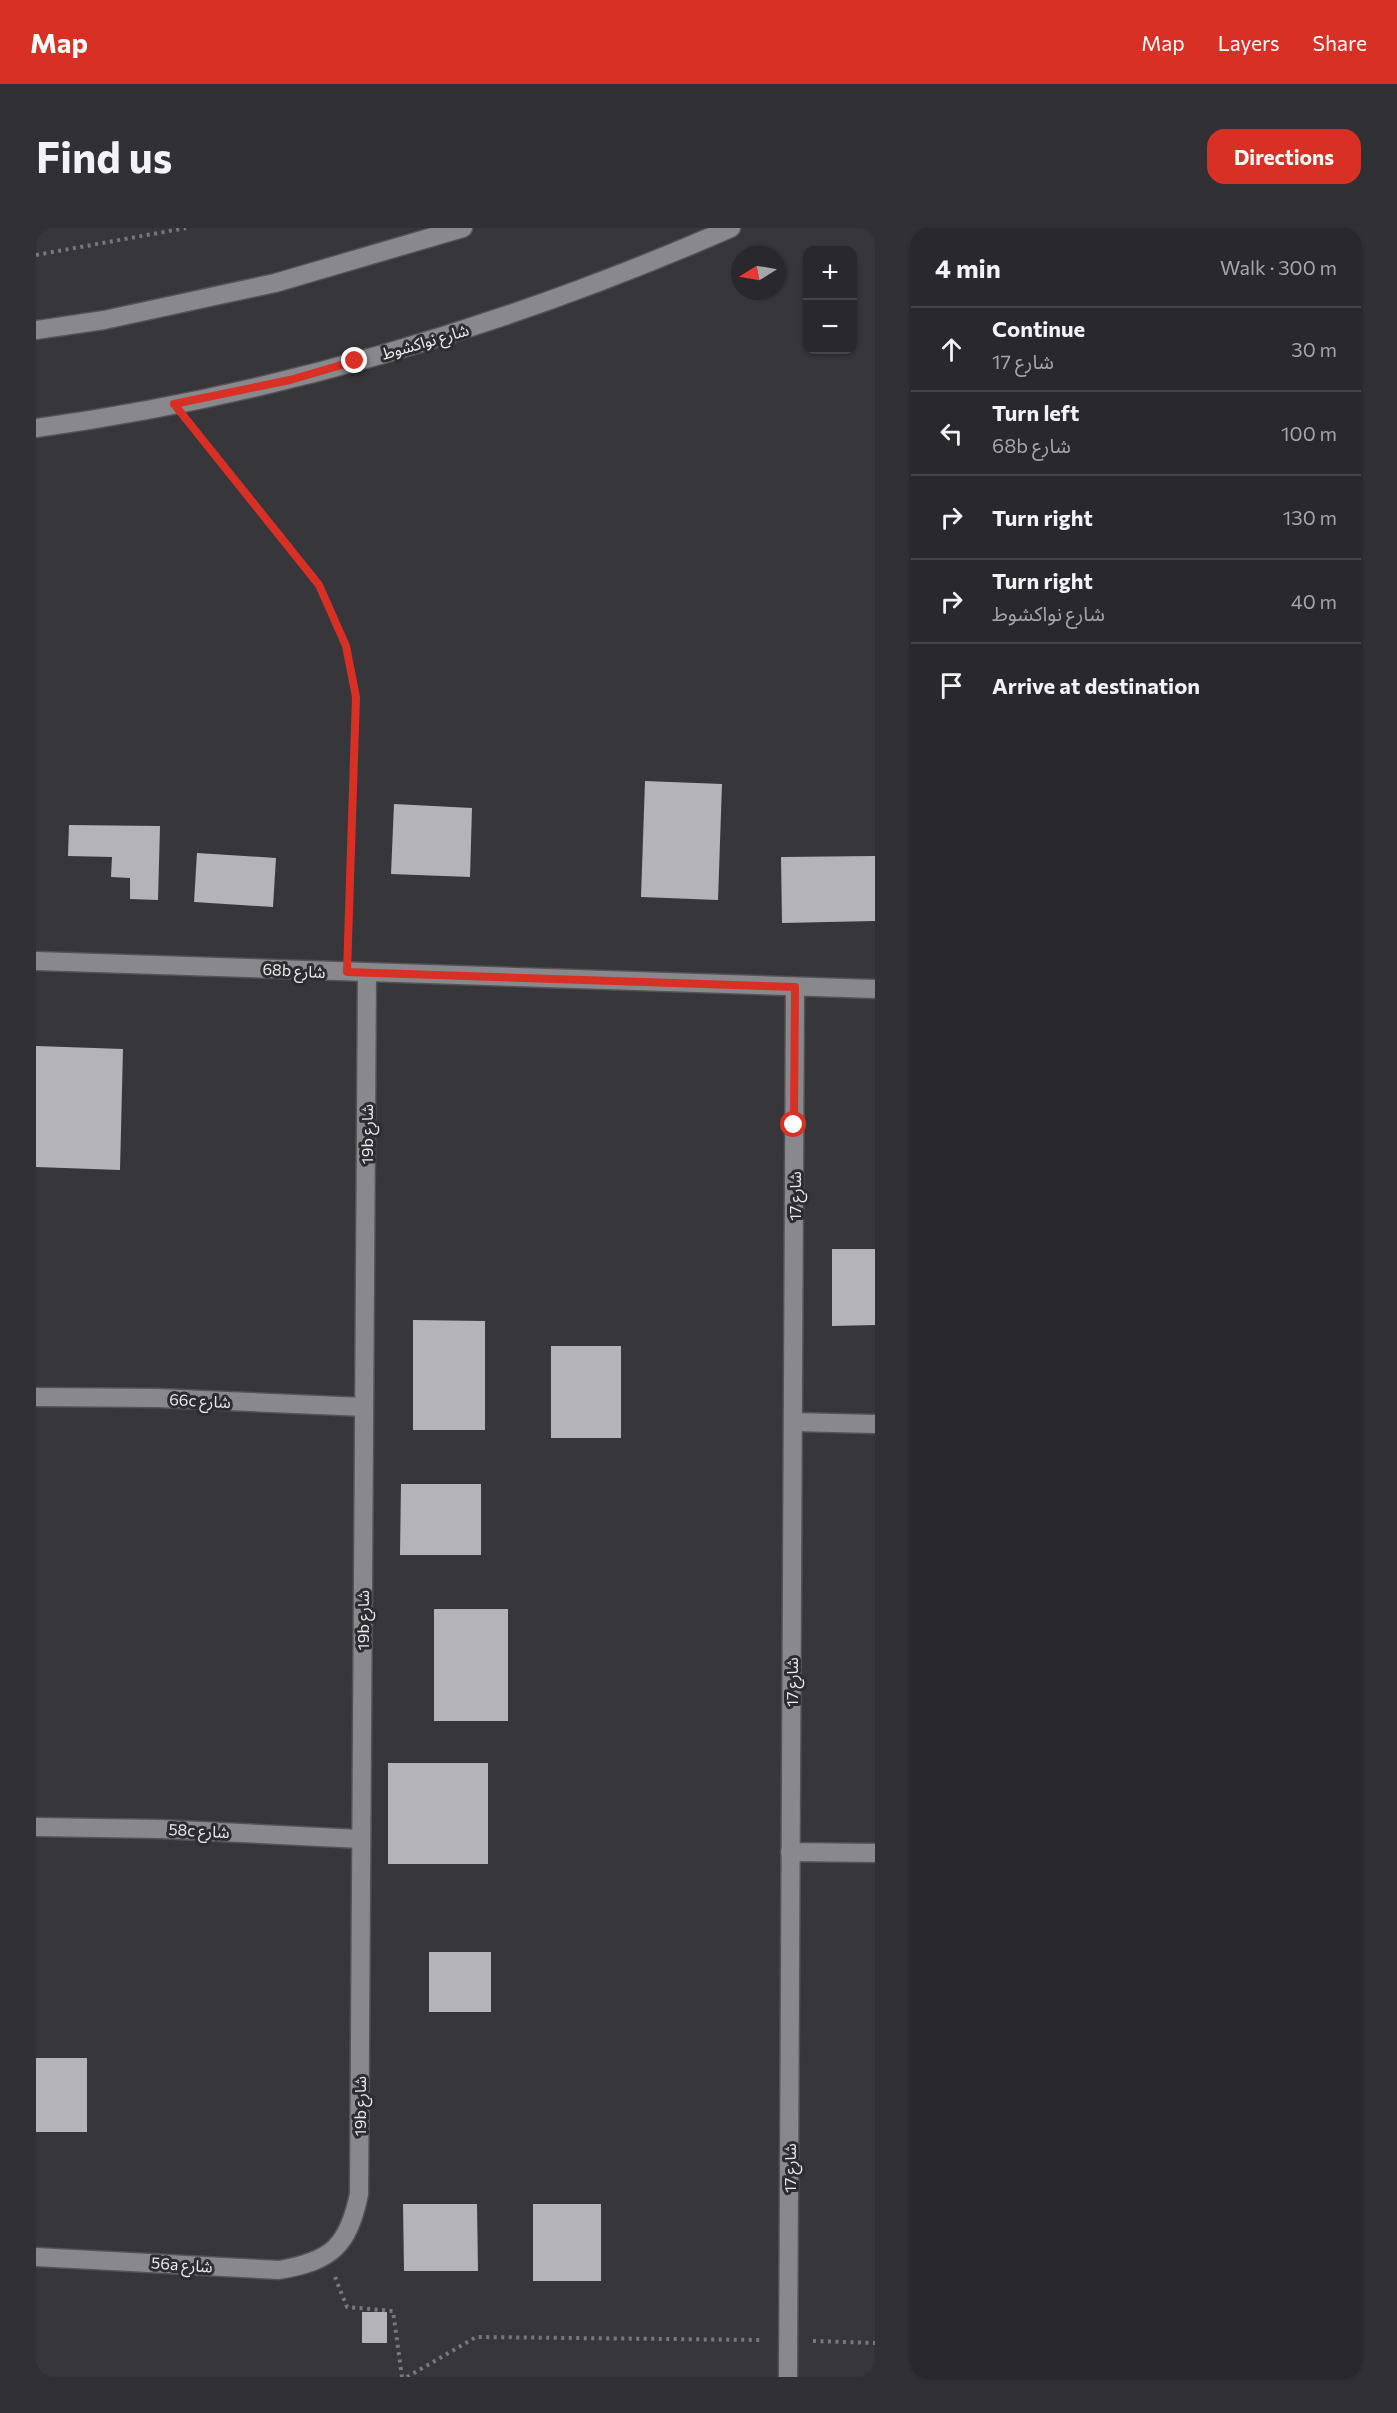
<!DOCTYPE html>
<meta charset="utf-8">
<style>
body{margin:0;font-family:Commissioner,"Noto Sans Arabic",sans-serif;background:#313034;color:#f1f3f6}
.controls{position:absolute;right:18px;top:18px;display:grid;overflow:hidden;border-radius:12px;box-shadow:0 2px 4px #0004}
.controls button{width:54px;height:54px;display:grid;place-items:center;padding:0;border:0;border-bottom:2px solid #454448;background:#29282c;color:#f1f3f6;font:30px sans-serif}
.compass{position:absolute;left:695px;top:18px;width:54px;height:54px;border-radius:50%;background:#29282c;box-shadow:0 2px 4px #0004;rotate:259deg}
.stop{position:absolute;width:18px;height:18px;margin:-14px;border:4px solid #d93025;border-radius:50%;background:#fff}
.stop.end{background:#d93025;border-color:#fff;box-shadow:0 2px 6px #0008}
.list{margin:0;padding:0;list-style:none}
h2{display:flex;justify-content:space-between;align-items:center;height:78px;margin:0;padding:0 24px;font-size:26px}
h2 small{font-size:20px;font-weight:400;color:#a5a6a9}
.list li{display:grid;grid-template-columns:39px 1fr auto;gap:18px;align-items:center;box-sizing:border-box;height:84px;padding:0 24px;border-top:2px solid #454448}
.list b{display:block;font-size:22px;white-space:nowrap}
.list p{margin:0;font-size:20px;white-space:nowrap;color:#a5a6a9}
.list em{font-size:20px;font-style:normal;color:#a5a6a9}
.icon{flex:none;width:33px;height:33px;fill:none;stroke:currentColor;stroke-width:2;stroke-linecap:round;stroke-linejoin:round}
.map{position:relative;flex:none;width:839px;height:2149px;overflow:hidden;border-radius:18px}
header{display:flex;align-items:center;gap:36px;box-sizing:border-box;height:84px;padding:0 30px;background:#d93025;color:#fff}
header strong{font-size:28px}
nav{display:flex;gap:33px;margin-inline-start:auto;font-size:21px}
.intro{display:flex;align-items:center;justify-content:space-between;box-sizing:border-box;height:144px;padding:0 36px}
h1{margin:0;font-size:42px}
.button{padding:15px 27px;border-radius:18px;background:#d93025;color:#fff;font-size:21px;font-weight:700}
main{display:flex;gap:36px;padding:0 36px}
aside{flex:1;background:#29282c;border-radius:18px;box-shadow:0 2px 4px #0004}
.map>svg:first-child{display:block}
.building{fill:#b4b4b8}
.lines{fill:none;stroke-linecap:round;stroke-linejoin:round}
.minor-casing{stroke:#535356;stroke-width:21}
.path{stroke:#78787b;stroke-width:4;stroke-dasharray:3 4.5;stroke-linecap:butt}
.minor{stroke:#89898d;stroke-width:18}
.route{stroke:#d93025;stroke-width:8}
.labels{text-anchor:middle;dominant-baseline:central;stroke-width:6;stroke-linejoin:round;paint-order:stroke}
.street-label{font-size:16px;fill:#eaeaec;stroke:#2d2c30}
</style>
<header>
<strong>Map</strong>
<nav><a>Map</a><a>Layers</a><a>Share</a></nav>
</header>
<div class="intro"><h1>Find us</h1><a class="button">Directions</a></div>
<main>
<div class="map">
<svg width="839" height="2149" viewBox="0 0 839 2149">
<rect width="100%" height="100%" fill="#37363a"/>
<g class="building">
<path d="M609 553 686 556 682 672 605 669Z"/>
<path d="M358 576 436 580 434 649 355 646Z"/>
<path d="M33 597 124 598 122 672 94 671V650L75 649 76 629 32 628Z"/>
<path d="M161 625 240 630 237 679 158 674Z"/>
<path d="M839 628V693L746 695 745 629Z"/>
<path d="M0 818 87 821 84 942 0 939Z"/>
<path d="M796 1021H839V1097L796 1098Z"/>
<path d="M377 1092 449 1093V1202H377Z"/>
<rect x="515" y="1118" width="70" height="92"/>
<path d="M365 1256H445V1327H364Z"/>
<rect x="398" y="1381" width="74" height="112"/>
<rect x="352" y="1535" width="100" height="101"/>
<rect x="393" y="1724" width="62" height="60"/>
<rect x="0" y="1830" width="51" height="74"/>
<path d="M367 1976H441L442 2043H368Z"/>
<rect x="497" y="1976" width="68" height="77"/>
<rect x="326" y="2084" width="25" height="31"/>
</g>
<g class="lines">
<defs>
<g id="minor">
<path d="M0 102 68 92 239 55 427 0"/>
<path d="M0 200C240 167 473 97 695 0"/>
<path d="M0 733 839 761"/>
<path d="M0 1169 122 1170 328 1179"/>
<path d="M757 1194 839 1196"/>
<path d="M0 1599 124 1601 325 1611"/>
<path d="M754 1624 839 1625"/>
<path d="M0 2029 243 2042C295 2033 312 2019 323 1966L331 745"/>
<path d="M752 2149 759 759"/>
</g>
</defs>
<use href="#minor" class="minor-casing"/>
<g class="path">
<path d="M0 27 150 0"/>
<path d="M155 198 283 357 310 418 320 469 312 721"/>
<path d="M299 2049 311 2079 357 2083 366 2149"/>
<path d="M777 2113 839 2115"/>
<path d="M371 2149 440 2109 727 2112"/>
</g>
<use href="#minor" class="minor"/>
</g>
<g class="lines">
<path class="route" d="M319 133 254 152 138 176 283 357 310 418 320 469 311 744 759 759 758 897"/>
</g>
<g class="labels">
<g class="street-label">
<text transform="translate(389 113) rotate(-16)">شارع نواكشوط</text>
<text transform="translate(258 742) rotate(3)">68b شارع</text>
<text transform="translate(330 906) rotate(-90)">19b شارع</text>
<text transform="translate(758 968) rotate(-90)">شارع 17</text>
<text transform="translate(164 1172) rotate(3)">66c شارع</text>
<text transform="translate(326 1392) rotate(-90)">19b شارع</text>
<text transform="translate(755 1454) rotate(-90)">شارع 17</text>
<text transform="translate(163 1602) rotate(3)">58c شارع</text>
<text transform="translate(323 1878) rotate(-90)">19b شارع</text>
<text transform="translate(753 1940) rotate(-90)">شارع 17</text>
<text transform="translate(146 2036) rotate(4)">56a شارع</text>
</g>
</g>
</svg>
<div class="controls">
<button>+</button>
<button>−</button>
</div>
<svg class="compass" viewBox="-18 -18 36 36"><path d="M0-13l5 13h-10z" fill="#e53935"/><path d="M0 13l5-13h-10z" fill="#a5a6a9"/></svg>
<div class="stop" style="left:758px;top:897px"></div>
<div class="stop end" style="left:319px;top:133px"></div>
</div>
<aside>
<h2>4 min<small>Walk · 300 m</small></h2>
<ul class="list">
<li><svg class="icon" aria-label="ahead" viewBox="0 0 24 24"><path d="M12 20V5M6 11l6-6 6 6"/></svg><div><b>Continue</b><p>شارع 17</p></div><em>30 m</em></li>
<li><svg class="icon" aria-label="left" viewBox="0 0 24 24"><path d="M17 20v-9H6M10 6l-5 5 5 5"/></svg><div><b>Turn left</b><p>68b شارع</p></div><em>100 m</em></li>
<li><svg class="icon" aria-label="right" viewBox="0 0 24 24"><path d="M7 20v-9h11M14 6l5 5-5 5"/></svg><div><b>Turn right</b></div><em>130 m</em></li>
<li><svg class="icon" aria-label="right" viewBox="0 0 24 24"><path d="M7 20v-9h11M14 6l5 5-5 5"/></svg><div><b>Turn right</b><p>شارع نواكشوط</p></div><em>40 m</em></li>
<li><svg class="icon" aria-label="arrive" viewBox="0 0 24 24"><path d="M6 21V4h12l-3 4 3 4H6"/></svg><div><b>Arrive at destination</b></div></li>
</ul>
</aside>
</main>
